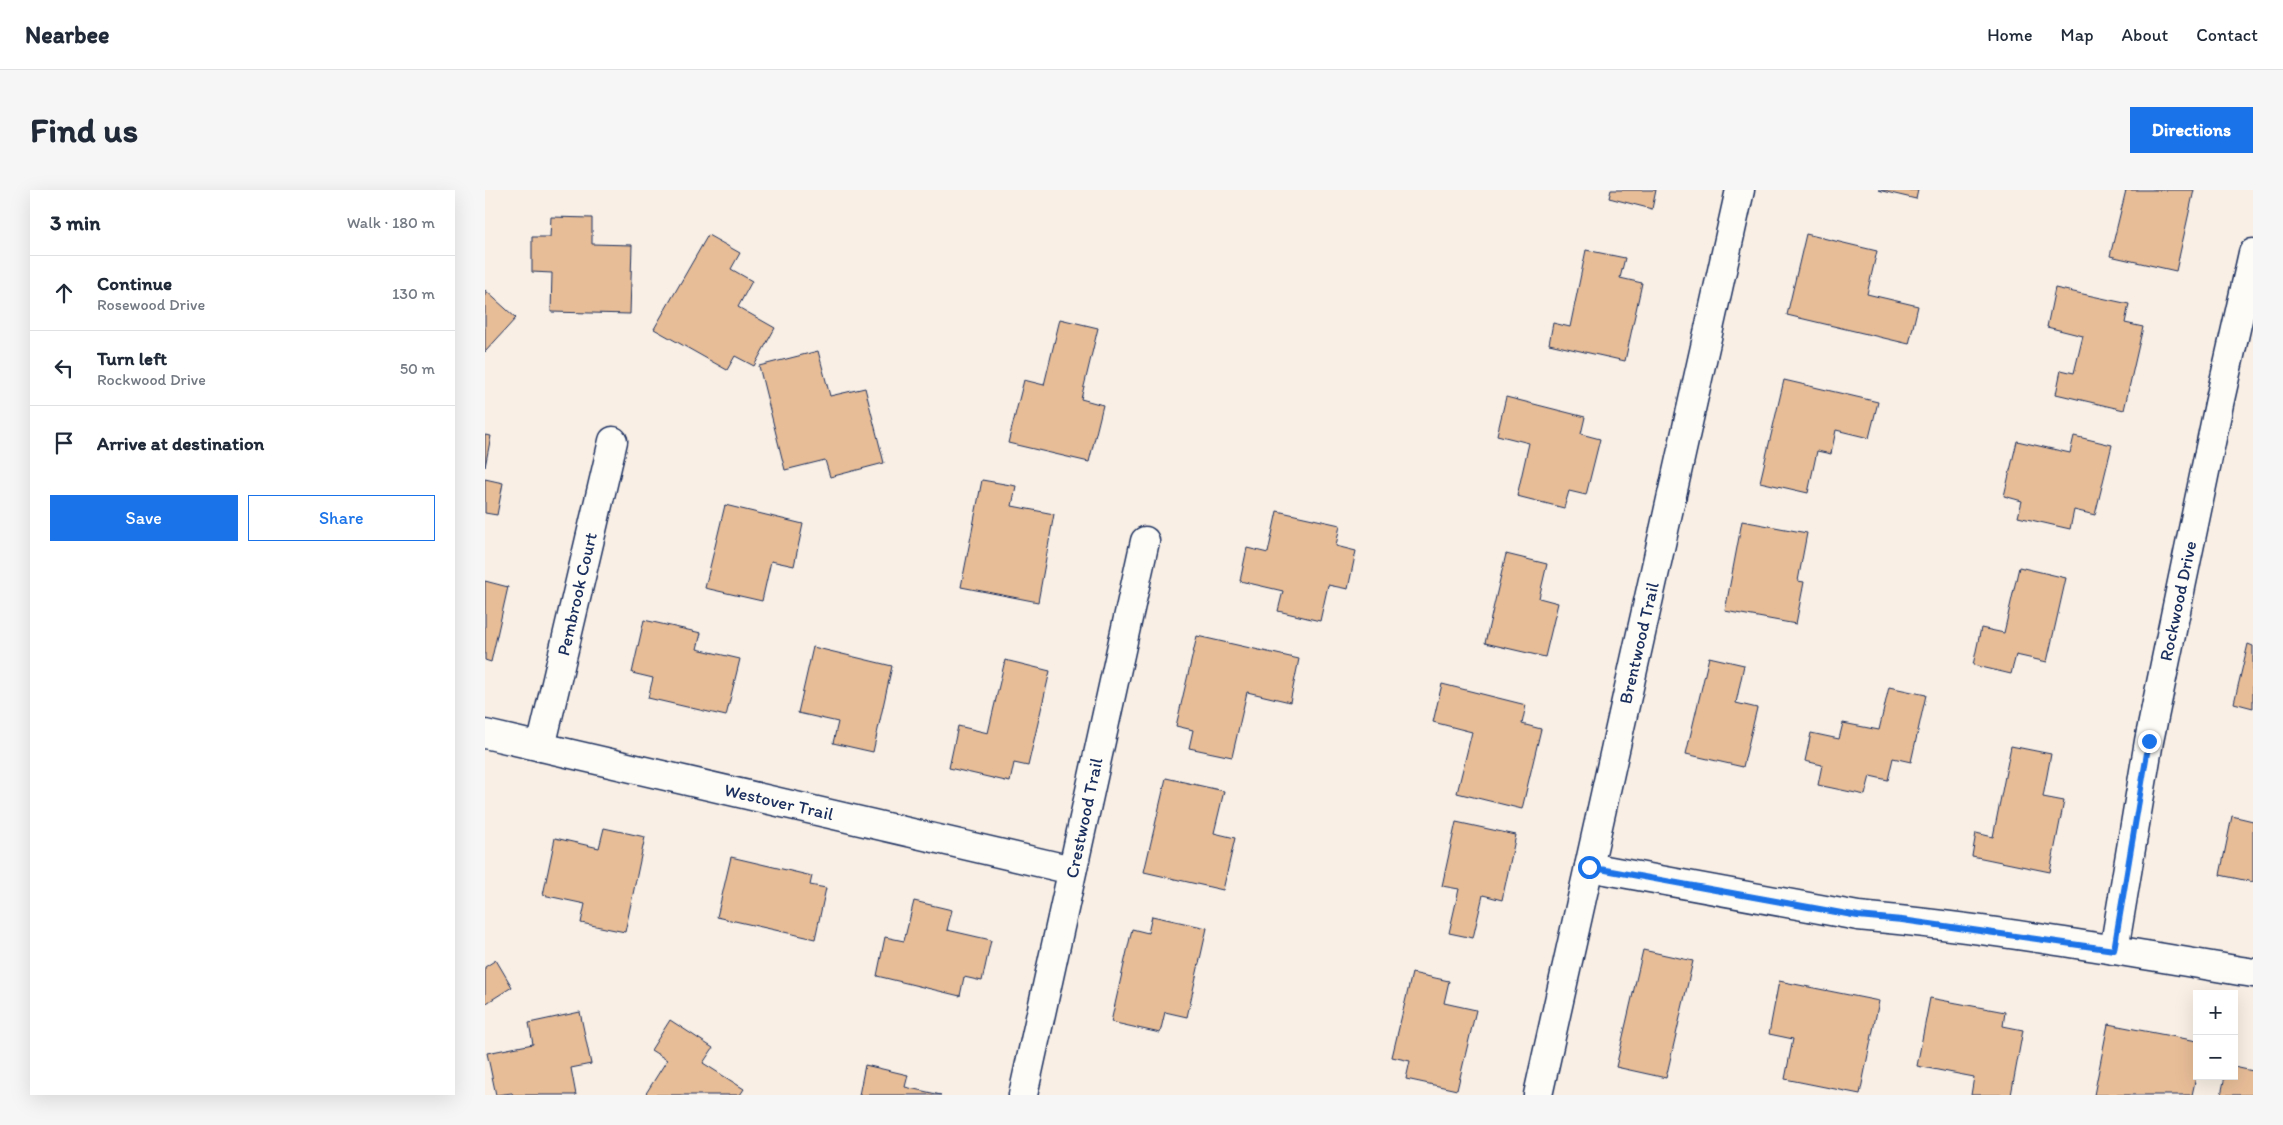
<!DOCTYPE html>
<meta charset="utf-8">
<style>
body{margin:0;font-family:Itim,sans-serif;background:#f6f6f7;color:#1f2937}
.controls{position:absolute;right:15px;bottom:15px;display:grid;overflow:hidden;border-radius:0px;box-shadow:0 5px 20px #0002}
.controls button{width:45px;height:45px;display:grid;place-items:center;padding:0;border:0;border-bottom:1px solid #e0e1e3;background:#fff;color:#1f2937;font:25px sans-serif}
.stop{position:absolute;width:15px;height:15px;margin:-11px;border:4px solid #1a73e8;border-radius:50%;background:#fff}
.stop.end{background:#1a73e8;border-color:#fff;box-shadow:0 1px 5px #0008}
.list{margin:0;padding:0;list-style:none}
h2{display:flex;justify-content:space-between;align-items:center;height:65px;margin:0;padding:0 20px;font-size:21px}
h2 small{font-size:16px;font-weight:400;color:#747a83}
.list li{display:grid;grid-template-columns:32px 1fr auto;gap:15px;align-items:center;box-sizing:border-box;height:75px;padding:0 20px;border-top:1px solid #e0e1e3}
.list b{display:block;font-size:19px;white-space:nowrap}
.list p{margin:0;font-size:16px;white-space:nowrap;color:#747a83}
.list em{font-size:16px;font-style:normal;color:#747a83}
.actions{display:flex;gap:10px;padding:15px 20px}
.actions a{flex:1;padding:11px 0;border:1px solid #1a73e8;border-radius:0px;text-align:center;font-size:18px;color:#1a73e8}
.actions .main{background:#1a73e8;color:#fff}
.icon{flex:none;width:28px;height:28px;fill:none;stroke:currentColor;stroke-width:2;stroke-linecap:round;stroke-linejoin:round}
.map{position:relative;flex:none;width:1768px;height:905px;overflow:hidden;border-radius:0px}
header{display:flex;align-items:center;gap:30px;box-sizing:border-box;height:70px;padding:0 25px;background:#fff;border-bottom:1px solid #e0e1e3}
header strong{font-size:24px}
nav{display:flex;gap:28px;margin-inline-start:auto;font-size:18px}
.intro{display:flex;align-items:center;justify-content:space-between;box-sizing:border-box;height:120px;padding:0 30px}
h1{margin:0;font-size:35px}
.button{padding:12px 22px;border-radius:0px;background:#1a73e8;color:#fff;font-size:18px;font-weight:700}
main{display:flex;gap:30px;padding:0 30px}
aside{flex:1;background:#fff;border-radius:0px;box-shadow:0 5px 20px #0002}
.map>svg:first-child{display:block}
.building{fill:#e7bd97;stroke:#1b2f5e}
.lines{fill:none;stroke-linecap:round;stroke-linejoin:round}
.minor-casing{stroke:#1b2f5e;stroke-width:31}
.minor{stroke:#fdfcf7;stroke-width:28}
.route{stroke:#1a73e8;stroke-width:6}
.labels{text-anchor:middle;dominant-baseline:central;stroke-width:5;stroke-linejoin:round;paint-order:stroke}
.street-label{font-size:18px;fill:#1b2f5e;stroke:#fdfcf7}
</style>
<header>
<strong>Nearbee</strong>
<nav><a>Home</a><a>Map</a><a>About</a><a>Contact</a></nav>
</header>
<div class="intro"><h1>Find us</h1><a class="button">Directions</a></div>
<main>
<aside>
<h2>3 min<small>Walk · 180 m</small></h2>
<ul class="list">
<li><svg class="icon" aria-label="ahead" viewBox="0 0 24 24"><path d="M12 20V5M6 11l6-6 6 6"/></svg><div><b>Continue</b><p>Rosewood Drive</p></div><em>130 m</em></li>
<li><svg class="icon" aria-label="left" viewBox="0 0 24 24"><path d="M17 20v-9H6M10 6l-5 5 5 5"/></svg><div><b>Turn left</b><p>Rockwood Drive</p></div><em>50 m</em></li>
<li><svg class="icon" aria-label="arrive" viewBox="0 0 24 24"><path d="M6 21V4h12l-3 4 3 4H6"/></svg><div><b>Arrive at destination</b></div></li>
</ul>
<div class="actions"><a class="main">Save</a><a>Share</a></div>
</aside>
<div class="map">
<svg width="1768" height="905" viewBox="0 0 1768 905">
<rect width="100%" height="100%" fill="#f9efe4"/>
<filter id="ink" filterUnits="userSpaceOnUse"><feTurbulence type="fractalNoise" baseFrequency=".02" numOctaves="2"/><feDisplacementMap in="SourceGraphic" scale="10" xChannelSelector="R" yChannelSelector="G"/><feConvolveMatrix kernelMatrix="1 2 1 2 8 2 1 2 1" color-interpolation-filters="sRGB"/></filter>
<g filter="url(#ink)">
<g class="building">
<path d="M1126 0H1171L1167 19 1124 8Z"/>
<path d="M1393 0H1433L1431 9Z"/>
<path d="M1641 0H1709L1691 81 1625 66Z"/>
<path d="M66 27 107 28V54L147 55 145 124 66 122 67 83 47 82V47H65Z"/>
<path d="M1321 44 1392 61 1382 104 1433 116 1424 154 1302 125Z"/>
<path d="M223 45 255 63 246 79 267 91 253 117 290 138 269 176 250 166 242 180 169 139Z"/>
<path d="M1101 60 1140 68 1135 88 1157 93 1140 171 1064 154 1068 133 1085 137Z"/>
<path d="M1570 98 1644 114 1640 133 1658 137 1639 220 1571 204 1576 180 1589 183 1598 146 1562 137Z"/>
<path d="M0 100 31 128 0 162Z"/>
<path d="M575 129 613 138 596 209 618 215 604 272 523 253 539 190 559 195Z"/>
<path d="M333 161 345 206 380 198 399 273 345 287 340 270 300 280 274 176Z"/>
<path d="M1299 190 1393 212 1384 248 1351 240 1346 264 1332 261 1323 303 1275 292Z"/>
<path d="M1021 207 1100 227 1096 244 1115 249 1101 305 1084 301 1079 318 1032 306 1044 253 1012 245Z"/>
<path d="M0 245 6 246 0 277Z"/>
<path d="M1589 246 1627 255 1610 325 1589 320 1585 339 1533 327 1537 311 1519 306 1532 251 1585 263Z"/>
<path d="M0 289 18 293 12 325 0 323Z"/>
<path d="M497 290 531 296 527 316 569 324 553 412 476 397Z"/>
<path d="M240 315 318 334 309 376 286 371 277 411 220 398Z"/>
<path d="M792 321 855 335 851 356 871 361 863 399 843 395 835 431 793 421 798 401 755 391 762 358 783 363Z"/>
<path d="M1257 331 1322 343 1313 391 1319 392 1311 434 1240 421Z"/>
<path d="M1021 364 1062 374 1054 408 1073 413 1060 467 1000 453Z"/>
<path d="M1534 377 1581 388 1562 472 1531 465 1526 484 1488 475 1496 438 1519 443Z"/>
<path d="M0 391 23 397 6 472 0 470Z"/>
<path d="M159 430 216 443 212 459 255 469 241 526 163 508 168 488 147 483Z"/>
<path d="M712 446 814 469 805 512 762 502 747 567 704 558 708 540 691 536Z"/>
<path d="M1763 454 1768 456V518L1749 513Z"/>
<path d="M328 457 407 476 388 562 348 553 353 532 313 523Z"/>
<path d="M1224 467 1259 475 1251 513 1272 518 1258 577 1201 564Z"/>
<path d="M520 470 565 481 543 576 529 573 525 592 464 578 473 536 503 543Z"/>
<path d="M957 494 1041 515 1037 534 1056 539 1037 619 972 603 987 542 948 532Z"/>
<path d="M1404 497 1441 505 1426 572 1408 568 1403 590 1385 586 1380 605 1333 595 1337 575 1320 571 1326 543 1354 549 1358 533 1394 540Z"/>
<path d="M1526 556 1566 564 1558 607 1579 611 1565 682 1487 666 1491 643 1508 647Z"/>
<path d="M681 588 739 601 729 643 750 648 738 700 659 682Z"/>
<path d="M1747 626 1768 631V692L1735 685Z"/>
<path d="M971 632 1031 645 1017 710 998 705 988 748 964 743 974 699 957 696Z"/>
<path d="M119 638 160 647 140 742 96 733 100 714 58 705 70 648 114 658Z"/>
<path d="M246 667 327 686 325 695 341 698 330 749 232 727Z"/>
<path d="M429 711 467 720 462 740 506 750 497 791 479 787 475 806 392 786 400 747 419 751Z"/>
<path d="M667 726 722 738 702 827 680 822 675 843 626 832 647 739 663 743Z"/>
<path d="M1158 760 1208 771 1181 888 1131 877Z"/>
<path d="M11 770 27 797 0 814V777Z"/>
<path d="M927 783 964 791 959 813 991 820 972 900 921 889 925 871 907 867Z"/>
<path d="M1294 791 1394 811 1375 904 1300 889 1308 849 1284 844Z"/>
<path d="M1445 808 1520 822 1518 836 1538 840 1526 905H1486L1489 887 1432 876Z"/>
<path d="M95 822 106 874 86 878 91 905H28L27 903 11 905 2 863 48 854 44 833Z"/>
<path d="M185 830 228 858 218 873 259 899 255 905H160L182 870 166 860Z"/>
<path d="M1623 834 1712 851V882L1707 905H1609Z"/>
<path d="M380 875 423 885 420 897 456 905H374Z"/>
<path d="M1749 877 1768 881V905H1736L1740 886H1749Z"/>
</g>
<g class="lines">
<defs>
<g id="minor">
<path d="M0 544 587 680"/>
<path d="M56 557 128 251"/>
<path d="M1104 677 1373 726C1506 738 1637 761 1768 783"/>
<path d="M1629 760 1664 551 1734 214 1768 63"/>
<path d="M538 905 660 351"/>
<path d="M1053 905 1255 0"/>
</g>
</defs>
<use href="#minor" class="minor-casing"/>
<use href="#minor" class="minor"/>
</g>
</g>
<g class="lines" filter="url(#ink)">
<path class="route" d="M1104 677 1373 726 1417 730 1629 760 1664 551"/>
</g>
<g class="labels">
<g class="street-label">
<text transform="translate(92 404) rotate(-77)">Pembrook Court</text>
<text transform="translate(1693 411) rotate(-78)">Rockwood Drive</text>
<text transform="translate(1154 453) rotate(-77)">Brentwood Trail</text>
<text transform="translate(294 612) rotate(13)">Westover Trail</text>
<text transform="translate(599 628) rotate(-78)">Crestwood Trail</text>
</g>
</g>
</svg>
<div class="controls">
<button>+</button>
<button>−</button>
</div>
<div class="stop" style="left:1104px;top:677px"></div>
<div class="stop end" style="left:1664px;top:551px"></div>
</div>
</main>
